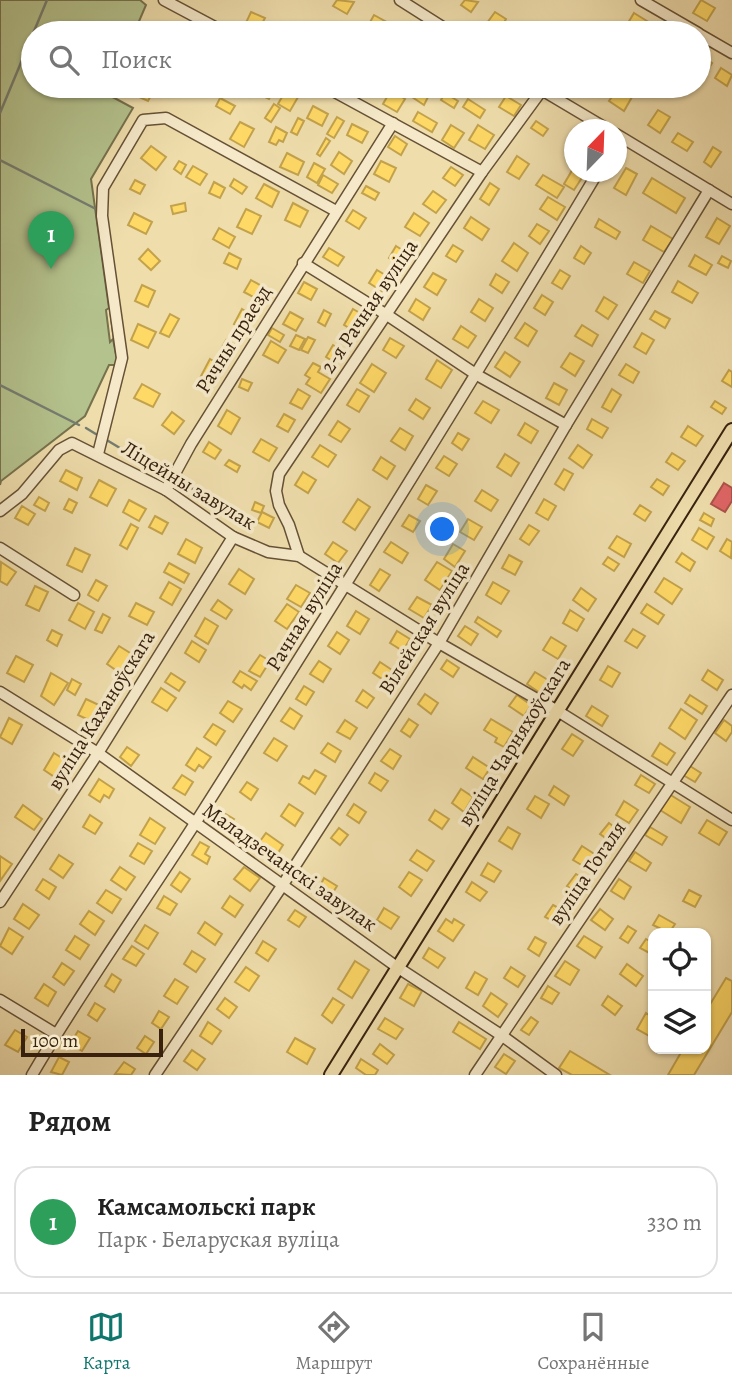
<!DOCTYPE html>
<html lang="ru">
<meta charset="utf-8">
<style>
body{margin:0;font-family:Alegreya,serif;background:#f6f6f6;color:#222}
.controls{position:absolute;right:21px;bottom:21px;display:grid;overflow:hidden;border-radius:14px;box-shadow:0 2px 5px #0004}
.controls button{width:63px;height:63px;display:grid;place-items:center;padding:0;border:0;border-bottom:2px solid #e0e0e0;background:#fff;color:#222;font:35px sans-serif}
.compass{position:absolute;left:564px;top:119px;width:63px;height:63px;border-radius:50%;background:#fff;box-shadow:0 2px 5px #0004;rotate:23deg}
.scale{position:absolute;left:21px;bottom:18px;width:142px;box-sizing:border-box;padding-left:7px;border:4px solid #38220f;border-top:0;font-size:19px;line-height:24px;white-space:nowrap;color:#38220f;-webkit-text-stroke:5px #f5e9c9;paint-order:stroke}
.you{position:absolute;left:443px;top:530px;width:24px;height:24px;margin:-18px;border:5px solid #fff;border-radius:50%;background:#1a73e8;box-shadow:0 0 0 10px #1a73e833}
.badge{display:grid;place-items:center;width:46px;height:46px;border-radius:50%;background:#0f766e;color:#fff;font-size:23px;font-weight:700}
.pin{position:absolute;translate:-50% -58px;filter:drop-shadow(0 2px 4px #0008)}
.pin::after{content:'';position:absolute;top:37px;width:24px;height:21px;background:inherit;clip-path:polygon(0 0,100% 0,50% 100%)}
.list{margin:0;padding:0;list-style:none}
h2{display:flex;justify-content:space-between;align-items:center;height:91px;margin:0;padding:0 28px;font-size:30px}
h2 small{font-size:23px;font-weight:400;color:#767676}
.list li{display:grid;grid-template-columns:46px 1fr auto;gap:21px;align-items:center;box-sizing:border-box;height:112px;margin:0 14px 14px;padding:0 14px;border:2px solid #e0e0e0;border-radius:21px}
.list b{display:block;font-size:26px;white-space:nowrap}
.list p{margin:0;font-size:23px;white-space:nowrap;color:#767676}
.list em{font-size:23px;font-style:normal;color:#767676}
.icon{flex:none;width:38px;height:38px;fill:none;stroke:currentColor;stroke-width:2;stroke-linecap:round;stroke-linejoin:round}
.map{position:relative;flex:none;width:732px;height:1075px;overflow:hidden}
.search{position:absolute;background:#fff;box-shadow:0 2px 5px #0004;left:21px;right:21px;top:21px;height:77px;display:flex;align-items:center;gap:18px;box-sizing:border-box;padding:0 24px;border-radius:38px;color:#767676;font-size:26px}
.sheet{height:217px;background:#fff}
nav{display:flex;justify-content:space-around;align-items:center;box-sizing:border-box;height:98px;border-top:2px solid #e0e0e0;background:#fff;font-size:19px;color:#767676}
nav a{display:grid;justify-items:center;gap:4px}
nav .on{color:#0f766e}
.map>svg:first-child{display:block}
.green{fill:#b4c28d;stroke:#76724e;stroke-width:2}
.homes{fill:#ffd966;stroke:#c3a24c;stroke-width:2}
.shops{fill:#e06666;stroke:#ae524c;stroke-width:2}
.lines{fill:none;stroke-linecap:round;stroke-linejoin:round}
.stream{stroke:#757d71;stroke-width:2.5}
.minor-casing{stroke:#665136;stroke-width:13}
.major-casing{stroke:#38220f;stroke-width:16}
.minor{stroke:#f5e9c9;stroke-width:10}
.major{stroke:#efddac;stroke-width:12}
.labels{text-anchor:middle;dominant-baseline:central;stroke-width:7;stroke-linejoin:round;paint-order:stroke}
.street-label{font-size:21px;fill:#38220f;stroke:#f5e9c9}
</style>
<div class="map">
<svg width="732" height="1075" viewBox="0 0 732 1075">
<rect width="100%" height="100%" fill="#efddac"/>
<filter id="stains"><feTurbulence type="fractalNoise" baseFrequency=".00286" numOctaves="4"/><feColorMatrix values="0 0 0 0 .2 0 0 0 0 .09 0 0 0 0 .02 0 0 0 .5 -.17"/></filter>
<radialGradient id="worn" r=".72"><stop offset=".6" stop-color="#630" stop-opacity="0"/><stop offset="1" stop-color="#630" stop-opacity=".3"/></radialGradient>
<path class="green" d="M0 0H140L146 5 134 33H33V86H111L107 94 133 108 91 179 109 308 106 310 110 342 113 339 118 365H109L85 416 1 481 0 485Z"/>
<g class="homes">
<path d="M337 0 354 2 347 14 333 6Z"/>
<path d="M465 0 478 2 471 12 461 5Z"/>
<path d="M701 0 715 8 707 21 693 13Z"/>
<path d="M251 12 265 18 257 33 244 27Z"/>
<path d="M495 12 506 19 499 31 487 23Z"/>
<path d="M634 13 647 21 641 31 628 23Z"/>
<path d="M374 15 392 25 388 33 369 24Z"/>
<path d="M163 24 178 33H158Z"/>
<path d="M699 54 712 63 705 75 699 71Z"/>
<path d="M721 68 732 75 727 86 715 78Z"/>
<path d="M112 86H129L124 96 111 90Z"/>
<path d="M131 86H145L154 90 148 101 128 92Z"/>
<path d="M261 86H276L269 99 257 93Z"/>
<path d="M353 86H372L367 95Z"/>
<path d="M417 88 429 95 424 105 412 97Z"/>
<path d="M618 88 632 97 624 111 609 101Z"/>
<path d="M286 90 298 97 290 111 278 104Z"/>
<path d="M391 90 405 99 397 112 383 104Z"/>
<path d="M445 93 458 101 454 108 441 100Z"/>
<path d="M506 96 521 105 514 116 499 107Z"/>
<path d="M220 98 235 106 230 114 216 106Z"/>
<path d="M468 99 485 110 480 118 463 107Z"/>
<path d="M274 104 280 108 271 122 265 118Z"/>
<path d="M313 106 328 114 322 126 307 118Z"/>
<path d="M658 110 670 117 660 133 648 125Z"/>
<path d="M418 112 437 123 432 132 413 121Z"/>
<path d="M337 117 344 121 334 138 327 134Z"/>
<path d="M298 118 304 121 297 135 291 132Z"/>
<path d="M536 121 548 129 543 136 531 128Z"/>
<path d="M240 122 254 129 244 147 230 139Z"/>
<path d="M352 124 368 132 362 143 347 135Z"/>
<path d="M451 125 464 133 454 148 442 140Z"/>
<path d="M478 125 494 135 485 149 469 140Z"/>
<path d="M276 127 287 133 283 142 279 140 276 145 269 142Z"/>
<path d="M678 133 693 142 687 151 672 142Z"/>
<path d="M395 136 407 144 401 155 388 147Z"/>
<path d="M326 138 330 141 320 156 317 154Z"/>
<path d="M151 146 166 157 156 170 141 158Z"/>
<path d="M713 147 721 152 711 167 704 162Z"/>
<path d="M339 152 352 161 344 174 331 165Z"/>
<path d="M287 153 304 162 298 175 280 167Z"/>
<path d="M517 156 529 164 519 179 507 172Z"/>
<path d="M179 161 186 165 181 174 174 169Z"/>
<path d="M381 161 396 168 389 182 374 174Z"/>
<path d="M314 163 325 169 317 183 307 177Z"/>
<path d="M193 166 207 174 200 185 186 177Z"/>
<path d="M451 167 463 175 455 186 443 178Z"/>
<path d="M574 167V172L585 173 574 190 564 184Z"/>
<path d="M626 168 637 174 626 195 614 188Z"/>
<path d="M323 175 338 184 332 193 318 185Z"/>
<path d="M543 175 564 187 557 198 536 185Z"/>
<path d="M652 178 685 198 676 213 643 193Z"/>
<path d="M234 179 247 187 242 194 230 186Z"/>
<path d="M135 180 145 185 140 194 130 189Z"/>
<path d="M214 182 225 188 220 198 209 193Z"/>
<path d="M490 183 499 189 489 205 480 199Z"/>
<path d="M264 184 279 192 272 207 256 198Z"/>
<path d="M366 186 379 193 375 200 362 193Z"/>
<path d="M433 191 446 200 436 213 423 204Z"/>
<path d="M548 197 565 207 557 220 540 209Z"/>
<path d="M185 203 186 211 173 214 171 206Z"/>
<path d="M293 203 308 211 300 227 285 220Z"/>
<path d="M246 209 261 216 252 234 237 227Z"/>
<path d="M353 210 366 218 359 229 346 221Z"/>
<path d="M134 213 152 222 146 234 128 225Z"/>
<path d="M414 213 429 223 420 236 405 227Z"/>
<path d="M471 217 489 229 482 240 464 228Z"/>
<path d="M717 218 730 226 719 244 706 237Z"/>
<path d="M599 219 620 232 616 239 595 227Z"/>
<path d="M537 224 549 231 540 244 529 236Z"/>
<path d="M651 226 673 239 664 252 643 240Z"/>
<path d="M219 228 235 237 229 248 213 239Z"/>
<path d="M514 243 528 253 517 271 502 261Z"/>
<path d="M453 245 463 251 456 262 446 256Z"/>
<path d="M396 246 407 253 399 265 389 258Z"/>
<path d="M581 246 591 253 584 264 574 258Z"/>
<path d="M329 248 344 257 338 266 323 257Z"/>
<path d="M148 249 160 261 151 270 139 259Z"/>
<path d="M229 253 241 259 237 269 224 263Z"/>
<path d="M695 255 712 265 706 275 689 266Z"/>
<path d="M722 256 731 261 728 268 718 263Z"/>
<path d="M634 262 650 271 643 283 627 274Z"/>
<path d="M377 270 390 278 382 291 369 283Z"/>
<path d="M560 270 570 276 562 289 552 283Z"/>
<path d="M433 273 446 280 437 295 424 287Z"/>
<path d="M496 274 509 282 502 293 490 285Z"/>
<path d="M251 280 265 288 259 300 244 292Z"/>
<path d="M678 281 698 293 692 303 672 292Z"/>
<path d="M304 282 317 289 311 300 298 293Z"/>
<path d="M142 285 155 291 148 307 135 301Z"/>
<path d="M542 295 553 302 545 315 534 308Z"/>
<path d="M604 297 617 305 608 319 596 311Z"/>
<path d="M416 299 430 308 423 320 409 311Z"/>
<path d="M479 299 493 308 485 321 471 312Z"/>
<path d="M242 309 254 316 246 331 234 324Z"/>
<path d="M353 309 365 316 356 332 344 325Z"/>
<path d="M324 310 331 314 325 326 318 322Z"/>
<path d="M655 311 670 319 665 328 650 319Z"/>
<path d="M290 312 303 319 296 331 283 324Z"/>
<path d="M170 314 179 319 169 337 160 333Z"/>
<path d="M525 323 537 331 528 346 515 338Z"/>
<path d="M138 324 156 332 148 348 131 340Z"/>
<path d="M582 325 598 335 592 346 575 336Z"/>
<path d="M461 326 476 336 468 348 453 339Z"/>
<path d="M272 328 284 335 280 342 268 335Z"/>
<path d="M642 333 654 340 646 354 634 347Z"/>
<path d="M296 335 305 339 299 350 290 346Z"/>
<path d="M308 337 315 340 308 353 301 350Z"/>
<path d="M390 338 404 346 396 358 383 350Z"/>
<path d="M226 340 237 346 230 360 218 354Z"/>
<path d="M271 341 286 350 278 363 263 355Z"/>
<path d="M333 345 342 350 334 362 326 357Z"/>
<path d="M505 352 520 362 510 377 495 367Z"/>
<path d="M570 353 584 361 575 376 561 367Z"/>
<path d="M210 359 224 367 214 385 200 378Z"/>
<path d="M437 360 452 370 441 388 426 379Z"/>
<path d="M313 363 321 367 318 372 330 379 321 393 306 384 310 378 305 375Z"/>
<path d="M372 364 386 373 374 392 360 383Z"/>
<path d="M626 364 639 372 633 383 619 375Z"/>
<path d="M729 370 732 372V387L722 381Z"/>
<path d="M242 379 252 383 248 391 239 387Z"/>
<path d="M554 383 567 390 559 405 546 398Z"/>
<path d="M142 384 160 394 153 407 134 398Z"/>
<path d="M298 389 310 396 302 409 290 403Z"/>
<path d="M357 389 369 396 359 412 347 405Z"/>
<path d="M612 389 621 395 611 412 602 407Z"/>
<path d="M416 399 430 408 423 419 409 410Z"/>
<path d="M483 401 499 410 491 423 475 413Z"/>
<path d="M715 401 726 408 722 414 711 407Z"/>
<path d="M227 410 240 418 231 434 218 426Z"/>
<path d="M172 412 184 421 174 434 162 425Z"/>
<path d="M284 414 295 420 288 432 277 426Z"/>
<path d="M592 419 608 428 602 438 587 429Z"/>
<path d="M338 421 350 429 341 442 329 435Z"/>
<path d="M525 423 538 431 531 443 518 435Z"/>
<path d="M688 426 703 436 696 446 681 437Z"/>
<path d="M400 428 413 436 405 450 391 441Z"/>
<path d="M458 433 469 439 462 450 452 443Z"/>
<path d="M261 439 277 448 269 461 253 452Z"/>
<path d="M209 442 221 450 215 459 203 452Z"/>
<path d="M320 445 336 455 328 467 312 457Z"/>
<path d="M578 445 592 455 583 468 569 458Z"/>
<path d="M672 453 685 461 678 470 666 462Z"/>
<path d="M505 454 519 463 511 476 497 467Z"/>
<path d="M444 456 457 464 449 476 436 468Z"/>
<path d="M381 457 395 466 387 479 373 470Z"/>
<path d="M229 460 240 466 237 472 225 465Z"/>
<path d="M564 469 573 474 564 490 555 484Z"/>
<path d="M66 470 82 478 77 490 60 481Z"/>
<path d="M303 472 316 480 308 493 295 485Z"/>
<path d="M657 479 669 486 663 495 651 487Z"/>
<path d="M99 480 116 489 107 506 90 497Z"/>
<path d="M426 485 437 491 428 505 418 499Z"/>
<path d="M482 490 498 500 491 511 475 501Z"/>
<path d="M39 497 49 503 45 511 34 505Z"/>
<path d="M69 499 77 503 72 513 64 509Z"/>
<path d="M358 499 370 507 355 530 343 522Z"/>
<path d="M544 499 556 506 548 520 536 513Z"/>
<path d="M129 500 146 509 139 521 123 512Z"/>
<path d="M255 502 264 506 261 513 252 510Z"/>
<path d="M640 505 651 512 645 521 634 514Z"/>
<path d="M22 506 35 514 28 525 15 518Z"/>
<path d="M262 512 274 518 269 528 257 522Z"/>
<path d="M704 513 714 519 711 526 700 520Z"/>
<path d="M409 515 420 521 413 532 402 526Z"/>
<path d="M155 516 168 523 162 534 149 527Z"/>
<path d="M468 519 482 527 474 540 460 532Z"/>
<path d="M131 524 138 528 127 549 120 545Z"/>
<path d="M529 525 539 531 529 545 520 539Z"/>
<path d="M699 528 714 537 707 549 692 540Z"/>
<path d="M617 536 631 544 624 557 609 548Z"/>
<path d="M186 539 202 548 195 563 178 554Z"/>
<path d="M727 539 732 542 731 558 720 551Z"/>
<path d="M333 542 347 551 338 563 325 554Z"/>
<path d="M391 542 408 553 402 563 384 552Z"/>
<path d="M453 544 465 551 455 567 444 559Z"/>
<path d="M75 548 90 555 82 572 67 565Z"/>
<path d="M682 553 695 562 690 571 676 562Z"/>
<path d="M509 555 522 562 515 575 502 568Z"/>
<path d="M608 557 619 564 614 571 603 564Z"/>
<path d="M1 562 16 572 7 585 0 581Z"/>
<path d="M437 562 452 571 440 590 425 580Z"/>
<path d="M169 563 189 574 184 583 164 572Z"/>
<path d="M239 569 254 579 245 594 229 584Z"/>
<path d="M380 569 390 575 379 591 370 585Z"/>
<path d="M664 578 682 589 672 604 655 592Z"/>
<path d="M96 580 107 586 98 601 88 595Z"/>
<path d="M169 582 181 589 172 605 160 598Z"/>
<path d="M493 582 509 591 501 604 486 595Z"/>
<path d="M296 585 310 593 301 607 287 599Z"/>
<path d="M35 586 48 592 39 611 26 605Z"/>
<path d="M581 588 596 599 588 611 573 600Z"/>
<path d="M417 597 432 605 424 618 409 609Z"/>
<path d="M218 600 232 610 226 619 211 610Z"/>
<path d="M78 603 94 612 85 629 69 620Z"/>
<path d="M136 603 154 612 147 625 129 616Z"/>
<path d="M287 604 299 612 287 629 275 621Z"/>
<path d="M647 604 664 615 658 624 641 613Z"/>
<path d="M570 610 584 619 577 631 563 623Z"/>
<path d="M356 611 369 619 360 634 347 626Z"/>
<path d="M103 614 110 618 102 633 95 630Z"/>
<path d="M478 617 501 631 497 637 475 622Z"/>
<path d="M205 618 218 626 208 644 195 636Z"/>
<path d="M465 626 478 634 471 645 458 636Z"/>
<path d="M633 629 645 636 637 648 625 641Z"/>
<path d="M52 630 62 635 57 646 47 640Z"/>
<path d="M397 631 410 639 403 651 390 643Z"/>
<path d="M337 632 349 640 340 654 328 646Z"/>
<path d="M551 637 566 646 558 659 543 650Z"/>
<path d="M192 641 206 650 199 662 185 653Z"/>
<path d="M119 646 135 656 123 675 107 664Z"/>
<path d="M260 655 270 661 260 677 249 671Z"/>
<path d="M16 656 33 665 24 682 7 673Z"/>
<path d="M447 660 459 668 453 677 441 669Z"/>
<path d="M319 661 331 669 323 682 310 674Z"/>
<path d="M380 662 392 670 385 681 373 673Z"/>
<path d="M608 666 620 673 612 687 600 680Z"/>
<path d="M708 670 723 680 717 690 702 680Z"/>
<path d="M240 671 257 681 251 690 244 685 242 688 233 682Z"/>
<path d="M535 672 548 680 540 693 527 684Z"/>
<path d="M51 673 68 683 54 705 41 696Z"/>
<path d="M171 673 185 682 179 691 165 682Z"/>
<path d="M72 679 81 684 75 695 67 690Z"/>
<path d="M304 686 314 692 306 705 296 699Z"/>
<path d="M161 688 176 698 167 711 152 702Z"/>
<path d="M363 690 374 698 367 708 356 701Z"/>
<path d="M425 694 438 703 431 714 418 704Z"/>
<path d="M517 695 531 705 524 716 509 706Z"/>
<path d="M690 695 707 706 702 714 685 703Z"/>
<path d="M86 699 101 706 93 722 78 715Z"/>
<path d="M228 701 242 709 233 722 220 713Z"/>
<path d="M592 706 608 716 602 726 586 716Z"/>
<path d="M290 708 302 716 294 729 281 721Z"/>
<path d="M681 709 697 720 685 739 669 728Z"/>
<path d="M9 718 22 725 12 744 0 737Z"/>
<path d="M409 719 418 725 410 737 401 731Z"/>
<path d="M491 719 513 732 504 747 495 742 497 738 484 730Z"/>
<path d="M345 720 357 728 350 739 337 732Z"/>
<path d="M724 720 732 726V732L726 741 715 733Z"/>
<path d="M213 724 225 731 216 745 204 737Z"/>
<path d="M572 734 583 741 573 756 562 749Z"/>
<path d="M274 738 287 746 277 761 264 753Z"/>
<path d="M328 743 341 751 335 762 321 753Z"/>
<path d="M660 743 675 753 667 765 652 756Z"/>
<path d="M127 747 139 755 131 766 120 757Z"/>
<path d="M197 748 211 757 203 768 199 765 195 771 186 765Z"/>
<path d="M390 749 401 756 393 769 381 761Z"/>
<path d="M54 753 70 763 59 780 44 770Z"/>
<path d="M473 757 490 768 483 779 466 768Z"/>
<path d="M690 766 701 773 695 782 683 775Z"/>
<path d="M315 770 326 776 315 794 299 783 303 776 309 779Z"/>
<path d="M375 773 388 781 381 791 369 783Z"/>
<path d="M182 775 193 782 185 795 173 788Z"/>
<path d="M641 775 655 784 649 793 635 785Z"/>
<path d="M99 779 114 789 109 798 104 795 100 802 89 795Z"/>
<path d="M247 782 258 789 251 800 240 792Z"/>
<path d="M554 786 569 796 564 805 549 795Z"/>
<path d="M461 789 473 797 464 812 452 803Z"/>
<path d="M669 794 690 807 681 823 660 810Z"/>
<path d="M535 796 549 804 541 818 527 809Z"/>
<path d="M624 801 638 810 629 823 616 815Z"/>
<path d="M289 804 303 813 295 826 281 816Z"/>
<path d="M354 804 366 812 359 823 347 815Z"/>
<path d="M23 805 42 819 34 830 15 817Z"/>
<path d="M435 810 449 819 442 829 429 820Z"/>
<path d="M224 813 234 819 228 828 218 821Z"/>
<path d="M90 815 102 823 95 834 83 827Z"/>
<path d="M150 818 165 828 155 844 140 835Z"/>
<path d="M707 820 727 832 719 845 699 833Z"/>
<path d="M609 823 622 833 614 844 600 834Z"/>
<path d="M508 827 520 834 512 849 499 841Z"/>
<path d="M650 827 667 837 662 845 645 835Z"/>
<path d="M339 828 348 835 340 845 331 838Z"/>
<path d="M266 833 283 845 276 856 258 844Z"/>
<path d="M200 842 209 847 205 854 210 857 207 864 192 855Z"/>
<path d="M138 843 152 851 144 864 130 856Z"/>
<path d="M582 846 599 857 590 870 573 860Z"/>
<path d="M417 850 434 861 427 871 410 860Z"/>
<path d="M635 852 651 863 646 871 629 861Z"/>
<path d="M59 855 73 864 63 878 50 869Z"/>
<path d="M0 856 12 864 0 881Z"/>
<path d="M488 863 501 871 494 882 481 875Z"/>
<path d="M120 867 135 877 126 890 111 880Z"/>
<path d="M244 867 260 878 250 891 234 879Z"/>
<path d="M180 872 190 879 181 892 171 885Z"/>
<path d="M409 872 422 880 411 896 399 887Z"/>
<path d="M576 874 589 882 580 895 567 886Z"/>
<path d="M324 878 337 886 330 897 318 890Z"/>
<path d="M43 879 56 887 49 899 36 890Z"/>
<path d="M619 879 631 887 624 899 611 891Z"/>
<path d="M472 882 487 892 480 901 466 892Z"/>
<path d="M106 890 121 899 112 913 97 903Z"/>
<path d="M689 890 701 896 695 907 683 901Z"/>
<path d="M164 896 177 904 170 915 157 908Z"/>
<path d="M230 896 243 905 235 917 222 908Z"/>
<path d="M23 904 39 915 29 929 14 919Z"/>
<path d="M553 905 566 912 558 924 545 917Z"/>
<path d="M384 908 399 917 391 929 377 920Z"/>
<path d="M600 909 613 919 605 930 591 920Z"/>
<path d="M295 910 306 917 299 927 288 920Z"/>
<path d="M89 911 104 921 95 935 80 924Z"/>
<path d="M659 915 675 924 669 933 653 925Z"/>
<path d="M446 919 452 923 454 919 464 925 453 941 438 931Z"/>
<path d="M205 922 222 934 215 945 198 933Z"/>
<path d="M145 925 158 933 148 949 135 941Z"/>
<path d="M628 926 636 931 628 943 620 938Z"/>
<path d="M9 928 23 937 12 954 0 946Z"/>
<path d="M75 936 89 945 80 959 66 950Z"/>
<path d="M584 936 602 947 595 958 577 946Z"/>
<path d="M535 937 546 943 539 956 528 949Z"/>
<path d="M646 939 653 943V955L640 948Z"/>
<path d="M263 941 276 949 268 961 256 953Z"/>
<path d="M132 946 144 954 136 966 123 959Z"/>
<path d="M429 948 445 958 438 968 423 958Z"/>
<path d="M192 951 205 959 196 972 184 964Z"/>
<path d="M355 961 369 970 352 998 338 989Z"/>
<path d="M565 961 579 970 570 985 555 976Z"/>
<path d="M62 963 74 971 64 985 53 977Z"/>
<path d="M627 964 643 976 636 986 620 974Z"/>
<path d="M246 967 259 976 249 991 235 982Z"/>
<path d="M511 967 525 976 518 987 504 978Z"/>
<path d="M475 972 487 979 478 995 466 988Z"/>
<path d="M112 974 121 980 114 992 105 986Z"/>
<path d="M726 978 732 981V1012L694 1075H668L683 1049H706V1011Z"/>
<path d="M175 979 188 987 177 1004 164 996Z"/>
<path d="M44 984 56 992 48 1006 35 998Z"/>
<path d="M408 984 422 991 414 1006 400 998Z"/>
<path d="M548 986 559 993 552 1004 541 998Z"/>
<path d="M491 993 507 1004 498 1017 483 1006Z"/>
<path d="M608 996 622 1006 615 1015 602 1005Z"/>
<path d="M225 998 237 1007 229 1018 217 1009Z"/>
<path d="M333 998 344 1005 332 1023 322 1015Z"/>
<path d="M95 1003 105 1009 97 1021 88 1015Z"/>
<path d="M159 1011 169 1017 161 1029 152 1023Z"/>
<path d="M646 1013 653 1018V1038L637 1029Z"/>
<path d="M531 1017 538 1022 529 1035 521 1030Z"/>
<path d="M385 1018 403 1029 396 1039 378 1029Z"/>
<path d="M208 1022 221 1031 212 1044 200 1036Z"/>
<path d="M459 1022 486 1039 480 1049 453 1032Z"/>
<path d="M15 1030 27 1037 18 1052 5 1045Z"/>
<path d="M78 1031 90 1038 82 1051 70 1044Z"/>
<path d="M145 1036 154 1042 146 1054 137 1048Z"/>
<path d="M295 1038 315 1049 307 1064 287 1052Z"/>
<path d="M380 1044 394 1055 387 1064 373 1054Z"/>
<path d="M192 1050 205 1059 197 1070 184 1061Z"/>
<path d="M570 1051 610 1075H572L559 1068Z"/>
<path d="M504 1054 515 1061 506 1074 495 1067Z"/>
<path d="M59 1057 69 1062 62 1075 51 1072Z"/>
<path d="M361 1059 378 1070 375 1075H366L356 1068Z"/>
<path d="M124 1062 135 1069 131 1075 115 1074Z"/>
</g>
<path class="shops" d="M724 483 732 488V501L725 512 711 504Z"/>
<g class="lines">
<g class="stream">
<path d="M0 113 47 0"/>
<path d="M0 160 98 210"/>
<path d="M108 293 115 346"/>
<path d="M0 385 79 425"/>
<path d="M86 428 99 436"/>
<path d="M105 439 168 477"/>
<path d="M179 483 206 494"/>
</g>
<defs>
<g id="minor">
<path d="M164 0 226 33"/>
<path d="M400 0 452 33"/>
<path d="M641 0 698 33"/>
<path d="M699 34 732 53"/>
<path d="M324 86 482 172"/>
<path d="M535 86 609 130"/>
<path d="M616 134 732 204"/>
<path d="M303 263 387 315 477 375 566 425"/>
<path d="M98 454 122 358 102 216 103 188 143 120 166 118 336 211"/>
<path d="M166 490 191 444 393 123"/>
<path d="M0 511 22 494 59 450 72 443 166 490 233 537 268 552 299 556 439 643 556 710 732 820"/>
<path d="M0 548 74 595"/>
<path d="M299 556 289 525 279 505 276 491 279 474 482 172 542 90"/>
<path d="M0 692 98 753 397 967 501 1035 556 1075"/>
<path d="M0 902 98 753 233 537"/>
<path d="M0 1000 56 1034"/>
<path d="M32 1075C84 986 145 902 201 814 336 601 469 388 598 172"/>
<path d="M155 1075 282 886 439 643 566 425 709 190"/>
<path d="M475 1075 732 695"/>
</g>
<path id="major" d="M331 1075 732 430"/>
</defs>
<use href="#minor" class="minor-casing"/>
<use href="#major" class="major-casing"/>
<use href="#minor" class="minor"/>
<use href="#major" class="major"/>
</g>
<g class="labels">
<g class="street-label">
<text transform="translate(369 306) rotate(-56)">2-я Рачная вуліца</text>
<text transform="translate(233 339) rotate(-58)">Рачны праезд</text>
<text transform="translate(189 485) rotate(31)">Ліцейны завулак</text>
<text transform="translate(304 616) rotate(-58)">Рачная вуліца</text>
<text transform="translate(424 628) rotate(-58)">Вілейская вуліца</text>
<text transform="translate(101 710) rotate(-58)">вуліца Каханоўскага</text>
<text transform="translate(514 742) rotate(-58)">вуліца Чарняхоўскага</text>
<text transform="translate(290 867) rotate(35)">Маладзечанскі завулак</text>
<text transform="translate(587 873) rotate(-56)">вуліца Гогаля</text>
</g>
</g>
<rect width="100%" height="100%" filter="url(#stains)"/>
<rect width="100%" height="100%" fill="url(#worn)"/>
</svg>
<div class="controls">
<button><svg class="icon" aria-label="locate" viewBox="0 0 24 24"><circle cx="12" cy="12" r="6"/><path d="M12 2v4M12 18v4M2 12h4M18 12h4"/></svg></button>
<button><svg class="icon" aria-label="layers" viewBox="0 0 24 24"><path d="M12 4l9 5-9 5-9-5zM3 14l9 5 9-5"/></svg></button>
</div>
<svg class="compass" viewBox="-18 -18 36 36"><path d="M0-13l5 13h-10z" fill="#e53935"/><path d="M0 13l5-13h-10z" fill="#767676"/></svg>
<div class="scale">100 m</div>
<div class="you"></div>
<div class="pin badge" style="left:51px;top:269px;background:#2e9e5b">1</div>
<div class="search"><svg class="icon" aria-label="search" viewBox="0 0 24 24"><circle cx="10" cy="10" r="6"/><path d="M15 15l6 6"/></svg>Поиск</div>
</div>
<section class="sheet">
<h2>Рядом<small></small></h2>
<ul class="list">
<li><span class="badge" style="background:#2e9e5b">1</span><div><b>Камсамольскі парк</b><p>Парк · Беларуская вуліца</p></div><em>330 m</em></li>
</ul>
</section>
<nav>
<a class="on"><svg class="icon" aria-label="map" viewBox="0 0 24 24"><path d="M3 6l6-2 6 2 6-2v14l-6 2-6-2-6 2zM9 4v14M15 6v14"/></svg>Карта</a>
<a><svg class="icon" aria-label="directions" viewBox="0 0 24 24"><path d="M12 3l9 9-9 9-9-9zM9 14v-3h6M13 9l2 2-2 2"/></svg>Маршрут</a>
<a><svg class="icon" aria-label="saved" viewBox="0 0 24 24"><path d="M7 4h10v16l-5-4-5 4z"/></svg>Сохранённые</a>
</nav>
